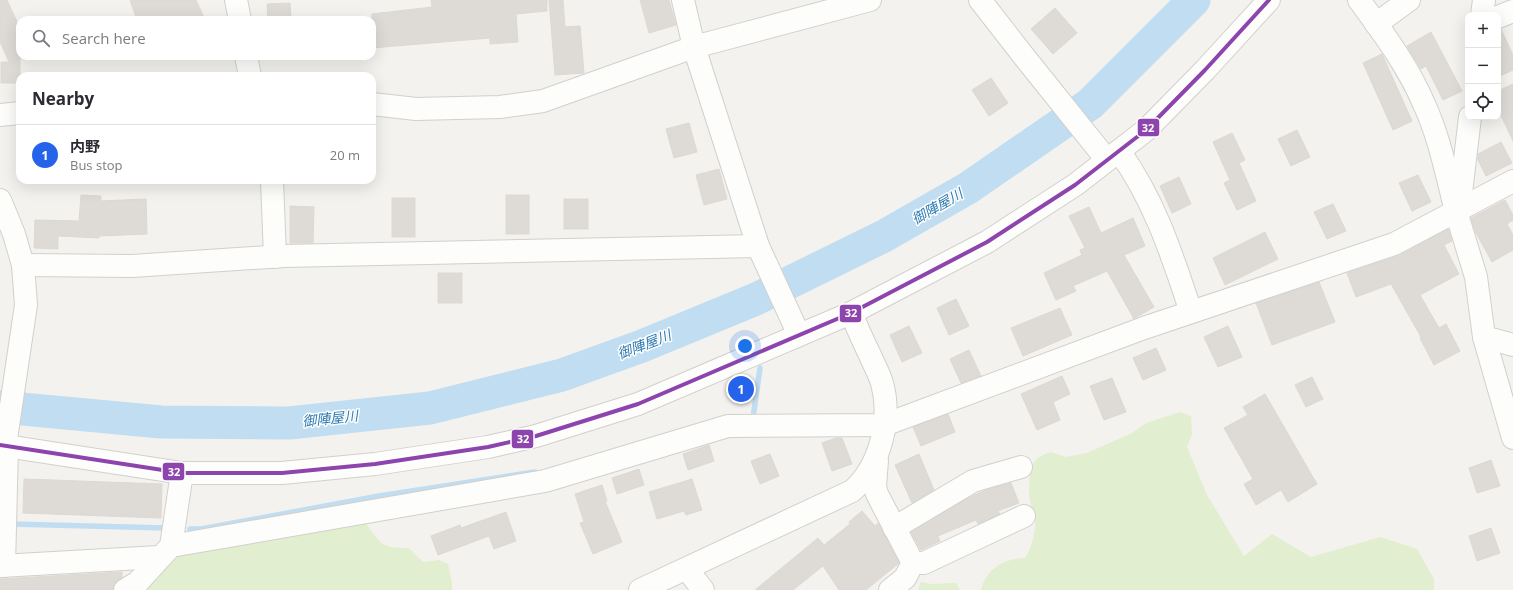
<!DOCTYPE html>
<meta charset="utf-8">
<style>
body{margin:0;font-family:"Open Sans","Noto Sans JP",sans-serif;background:#f2f2f3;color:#2b2b33}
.controls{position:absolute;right:12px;top:12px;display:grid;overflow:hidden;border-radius:8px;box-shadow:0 4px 16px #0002}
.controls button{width:36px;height:36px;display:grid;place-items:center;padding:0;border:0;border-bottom:1px solid #e1e1e2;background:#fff;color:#2b2b33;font:20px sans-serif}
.you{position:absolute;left:745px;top:346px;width:14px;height:14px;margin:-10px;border:3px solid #fff;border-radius:50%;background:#1a73e8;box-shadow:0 0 0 6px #1a73e833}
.badge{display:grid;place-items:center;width:26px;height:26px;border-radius:50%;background:#2563eb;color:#fff;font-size:13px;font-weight:700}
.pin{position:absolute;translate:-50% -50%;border:2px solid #fff;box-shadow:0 1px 4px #0006}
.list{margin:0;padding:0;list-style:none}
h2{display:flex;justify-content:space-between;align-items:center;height:52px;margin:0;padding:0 16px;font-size:17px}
h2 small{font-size:13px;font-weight:400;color:#7c7c81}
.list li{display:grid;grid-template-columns:26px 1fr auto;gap:12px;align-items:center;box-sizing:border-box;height:60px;padding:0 16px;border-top:1px solid #e1e1e2}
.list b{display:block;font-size:15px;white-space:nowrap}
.list p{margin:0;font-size:13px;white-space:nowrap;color:#7c7c81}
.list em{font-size:13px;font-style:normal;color:#7c7c81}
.icon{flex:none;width:22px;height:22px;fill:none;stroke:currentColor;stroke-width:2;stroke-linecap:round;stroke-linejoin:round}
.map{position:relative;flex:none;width:1513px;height:590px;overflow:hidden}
.search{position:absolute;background:#fff;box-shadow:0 4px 16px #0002;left:16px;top:16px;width:360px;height:44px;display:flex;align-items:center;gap:10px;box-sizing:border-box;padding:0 14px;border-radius:12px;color:#7c7c81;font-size:15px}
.panel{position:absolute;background:#fff;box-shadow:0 4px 16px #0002;left:16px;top:72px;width:360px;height:112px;border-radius:12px}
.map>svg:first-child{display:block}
.green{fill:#e1eecf}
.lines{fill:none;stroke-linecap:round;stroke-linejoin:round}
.stream{stroke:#c0ddf1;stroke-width:5.5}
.river{stroke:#c0ddf1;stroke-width:33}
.building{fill:#dedbd6;stroke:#dcd9d4}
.minor-casing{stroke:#d2d0cb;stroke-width:24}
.minor{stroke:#fdfdfc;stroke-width:22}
.bus-1-casing{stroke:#fff;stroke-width:7}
.bus-1{stroke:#8e44ad;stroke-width:4}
.labels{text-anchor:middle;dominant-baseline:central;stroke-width:3;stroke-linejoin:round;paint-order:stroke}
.water-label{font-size:14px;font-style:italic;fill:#2e7ab2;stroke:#fff}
.line-badge{stroke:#fff;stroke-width:1.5}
.badge-label{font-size:11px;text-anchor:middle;font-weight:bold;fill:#fff}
</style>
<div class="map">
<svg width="1513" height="590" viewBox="0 0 1513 590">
<rect width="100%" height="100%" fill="#f4f2ee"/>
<g class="green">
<path d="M1180 412 1191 416 1192 434 1187 447 1207 495 1244 556 1272 534 1311 557 1380 537 1417 549 1434 579V590H981C986 569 1004 558 1025 558 1032 546 1036 533 1035 519 1035 513 1031 507 1030 501 1028 491 1029 470 1035 461 1039 456 1045 454 1051 452L1066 457 1087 453 1132 433 1146 423Z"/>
<path d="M365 522C382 545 380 548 409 548L423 562 439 560 448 564 452 583V590H145L167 558 188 549Z"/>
<path d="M921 582 931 584 956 583 960 590H918Z"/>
</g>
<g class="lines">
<g class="stream">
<path d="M749 419 753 418 760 368"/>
<path d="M10 524 167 528"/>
<path d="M190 529H201L379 496 535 472"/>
</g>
<path class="river" d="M0 407 161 422 289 423 430 408 562 375 642 346 756 299 884 236 968 188 1090 104 1194 0"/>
</g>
<g class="building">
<path d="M0 0H7L20 28V85L19 83H1V62H9L0 42Z"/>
<path d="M130 0H196L205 20H137Z"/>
<path d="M431 0H547V11L516 14 518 42 490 44V38L372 48V14L432 7Z"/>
<path d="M549 0H563L565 27 580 26 584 73 555 75Z"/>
<path d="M640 0H669L676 25 649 33Z"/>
<path d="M290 3 291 20H268L267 4Z"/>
<path d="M1055 8 1077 33 1053 54 1031 29Z"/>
<path d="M1498 29H1501L1513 55V70L1498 77Z"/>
<path d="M1431 32 1462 91 1443 100 1426 66 1421 69 1407 46Z"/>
<path d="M1382 54 1412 121 1393 130 1363 63Z"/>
<path d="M991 78 1008 103 989 116 972 90Z"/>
<path d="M1513 84V141L1498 109V91Z"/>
<path d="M689 123 697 152 674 158 666 129Z"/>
<path d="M1297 130 1310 157 1291 166 1278 139Z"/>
<path d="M1232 133 1245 160 1239 163 1256 201 1237 210 1224 183 1230 180 1213 142Z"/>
<path d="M1501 142 1512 163 1486 176 1478 160V154Z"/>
<path d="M719 169 727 199 704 205 696 175Z"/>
<path d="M1418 175 1431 202 1412 211 1399 183Z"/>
<path d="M1179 177 1191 204 1172 213 1160 186Z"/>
<path d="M81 195 101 196V201L146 199 147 234 99 236V238L58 236V249L34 248 35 220 79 221Z"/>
<rect x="506" y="195" width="23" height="39"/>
<rect x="392" y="198" width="23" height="39"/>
<rect x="564" y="199" width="24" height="30"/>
<path d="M1505 200 1513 215V220L1507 224 1513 235V250L1492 262 1476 233 1471 218Z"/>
<path d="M1333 204 1346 231 1327 239 1314 212Z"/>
<path d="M290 206 314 207 313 243H290Z"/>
<path d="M1089 207 1101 233 1133 218 1145 246 1124 255 1154 307 1135 318 1134 319 1107 271 1073 286 1076 291 1056 300 1044 273 1082 255 1080 250 1085 248 1069 216Z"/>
<path d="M1448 229 1452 241 1444 245 1459 274 1420 295 1439 328 1446 324 1460 351 1434 365 1420 338 1421 337 1391 284 1356 297 1347 273 1398 256Z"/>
<path d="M1265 232 1278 259 1225 285 1213 258Z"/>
<rect x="438" y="273" width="24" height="30"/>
<path d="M1319 282 1335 322 1272 345 1256 303Z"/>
<path d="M956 299 969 326 949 335 937 308Z"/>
<path d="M1060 308 1072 335 1023 356 1011 328Z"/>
<path d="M909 326 922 353 902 362 890 335Z"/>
<path d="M1228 326 1242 357 1218 367 1204 337Z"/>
<path d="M1156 348 1166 370 1143 380 1133 358Z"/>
<path d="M969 350 981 376 961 383 950 359Z"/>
<path d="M1062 376 1070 394 1053 402 1060 420 1037 430 1021 394Z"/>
<path d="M1312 377 1323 399 1306 407 1295 385Z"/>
<path d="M1112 378 1126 412 1104 420 1090 386Z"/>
<path d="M1265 394 1317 484 1288 502 1281 490 1256 505 1244 484 1253 479 1224 428 1248 415 1243 407Z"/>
<path d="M948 414 955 432 921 446 913 427Z"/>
<path d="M836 438H842L852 464 832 471 822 443Z"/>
<path d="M709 445 714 461 688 470 683 454Z"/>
<path d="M770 454 779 476 760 484 751 461Z"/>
<path d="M919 454 934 490 912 503 895 465Z"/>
<path d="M1491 460 1500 486 1477 493 1469 468Z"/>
<path d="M639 469 644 485 617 494 612 478Z"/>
<path d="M24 479 162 484 161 518 23 513Z"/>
<path d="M692 479 702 510 686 515 684 511 657 519 649 492Z"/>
<path d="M1011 483 1019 503 998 511 1000 514 978 524 976 520 938 536 940 541 921 550 911 532 968 498 986 490Z"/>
<path d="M602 485 607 501H605L622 542 593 554 580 523 584 522 575 494Z"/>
<path d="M862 511 875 526 878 523 899 563 866 590H839L823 566 793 590H755L818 538 824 545 850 524 849 522Z"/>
<path d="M506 512 516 541 494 549 489 536 438 555 431 536 460 525 461 528Z"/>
<path d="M1491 528 1500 553 1477 561 1469 536Z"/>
<path d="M122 572V577L114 584 113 590H0V579Z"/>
</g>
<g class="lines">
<defs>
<g id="minor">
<path d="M236 0 240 20"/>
<path d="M683 0 694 47 758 246 799 335"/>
<path d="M980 0 1026 59 1107 160"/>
<path d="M1359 0C1383 33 1408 66 1424 104 1439 136 1446 172 1455 207"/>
<path d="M1482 15 1484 0"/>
<path d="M1498 17 1513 11"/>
<path d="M1376 24 1409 0"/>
<path d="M246 56 250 76"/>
<path d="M372 104 416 109 500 107 543 101 694 47 870 0"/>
<path d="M0 115 20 113"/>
<path d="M1470 117 1458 218 1476 277 1484 337 1513 438"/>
<path d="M1119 151C1155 201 1172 255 1191 312"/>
<path d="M272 180 275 257"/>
<path d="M0 200 14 234 23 265 26 305 5 446"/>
<path d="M23 265 132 266 284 256 758 246"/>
<path d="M1484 337 1513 345"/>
<path d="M0 445 182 473H282L375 464 488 447 536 436 638 404 851 313 987 242 1075 185 1146 130 1205 70 1269 0"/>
<path d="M877 460 875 487 877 494 913 563 905 578 890 590"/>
<path d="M894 528 973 481 1021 467"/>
<path d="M171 546 545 481 728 426 884 425 1144 328 1394 244 1513 181"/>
<path d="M913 563H924L1024 516"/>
<path d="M0 566 159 557"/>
<path d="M4 566 7 447"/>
<path d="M687 569 703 590"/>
<path d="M125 590 138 582 171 546 182 473"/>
<path d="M640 590 852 491C880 467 892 419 882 383 879 373 874 365 870 355 863 341 857 327 851 313"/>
</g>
</defs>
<use href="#minor" class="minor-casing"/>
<use href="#minor" class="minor"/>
<defs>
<path id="bus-1" d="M0 445 182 473H282L375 464 488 447 536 436 638 404 851 313 987 242 1075 185 1146 130 1205 70 1269 0"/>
</defs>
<use href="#bus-1" class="bus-1-casing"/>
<use href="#bus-1" class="bus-1"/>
</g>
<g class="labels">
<g class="water-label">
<text transform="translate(937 206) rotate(-30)">御陣屋川</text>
<text transform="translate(644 344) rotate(-21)">御陣屋川</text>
<text transform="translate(330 418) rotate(-6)">御陣屋川</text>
</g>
</g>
<g class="line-badge">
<rect x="1137" y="118" width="23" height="19" rx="4" fill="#8e44ad"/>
<rect x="839" y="304" width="23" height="19" rx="4" fill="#8e44ad"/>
<rect x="511" y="429" width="23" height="20" rx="4" fill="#8e44ad"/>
<rect x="162" y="462" width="23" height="19" rx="4" fill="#8e44ad"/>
</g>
<g class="badge-label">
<text x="1148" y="132">32</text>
<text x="851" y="317">32</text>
<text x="523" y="443">32</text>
<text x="174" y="476">32</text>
</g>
</svg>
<div class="controls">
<button>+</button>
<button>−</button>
<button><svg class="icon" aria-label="locate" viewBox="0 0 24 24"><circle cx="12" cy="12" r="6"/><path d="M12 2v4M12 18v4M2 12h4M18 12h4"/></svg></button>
</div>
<div class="you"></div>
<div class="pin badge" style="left:741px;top:389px">1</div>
<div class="search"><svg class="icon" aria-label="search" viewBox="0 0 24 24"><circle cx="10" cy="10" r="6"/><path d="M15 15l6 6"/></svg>Search here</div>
<section class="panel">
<h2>Nearby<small></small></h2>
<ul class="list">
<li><span class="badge">1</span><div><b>内野</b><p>Bus stop</p></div><em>20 m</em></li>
</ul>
</section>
</div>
